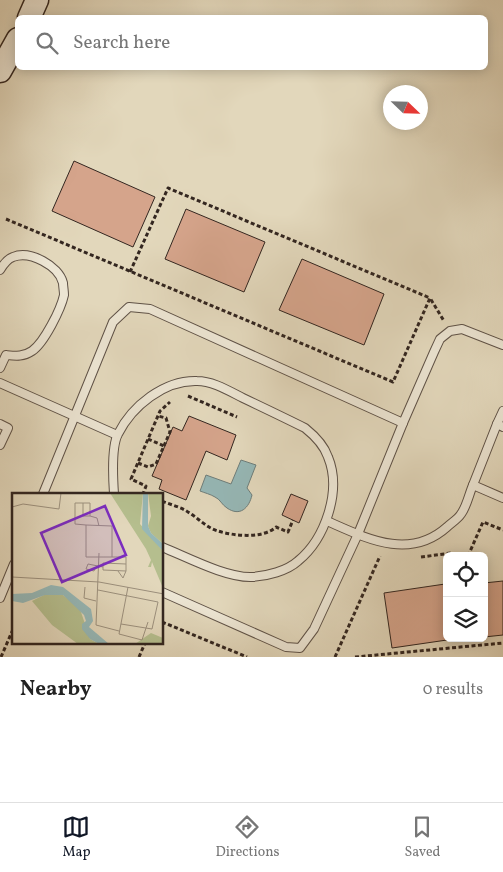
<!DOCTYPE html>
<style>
body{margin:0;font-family:Vollkorn,serif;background:#f2f2f2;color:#222}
.controls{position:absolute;right:15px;bottom:15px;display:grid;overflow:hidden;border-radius:8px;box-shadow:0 2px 12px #0003}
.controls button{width:45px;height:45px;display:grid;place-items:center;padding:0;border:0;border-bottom:1px solid #e0e0e0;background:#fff;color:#222;font:25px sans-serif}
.compass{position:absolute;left:383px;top:85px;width:45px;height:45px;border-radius:50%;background:#fff;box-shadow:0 2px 12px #0003;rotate:113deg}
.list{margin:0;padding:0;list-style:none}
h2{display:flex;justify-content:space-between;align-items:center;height:65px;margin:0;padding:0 20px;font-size:21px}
h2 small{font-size:16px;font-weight:400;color:#767676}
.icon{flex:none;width:28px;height:28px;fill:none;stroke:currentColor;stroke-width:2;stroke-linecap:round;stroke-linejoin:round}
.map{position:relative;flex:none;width:503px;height:657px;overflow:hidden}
.search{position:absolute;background:#fff;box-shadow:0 2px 12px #0003;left:15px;right:15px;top:15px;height:55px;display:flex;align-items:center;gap:12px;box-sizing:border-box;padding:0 18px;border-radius:8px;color:#767676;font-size:19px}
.sheet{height:145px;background:#fff}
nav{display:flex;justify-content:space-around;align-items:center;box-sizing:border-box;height:70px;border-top:1px solid #e0e0e0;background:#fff;font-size:14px;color:#767676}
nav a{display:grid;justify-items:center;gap:2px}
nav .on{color:#111827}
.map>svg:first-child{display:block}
.water{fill:#96b8b7;stroke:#6e7e7b}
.building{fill:#d5a48b;stroke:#332620}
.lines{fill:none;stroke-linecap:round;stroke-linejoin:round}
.lane-casing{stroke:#5f5247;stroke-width:10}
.secondary-casing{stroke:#332620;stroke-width:25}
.path{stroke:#332620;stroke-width:3;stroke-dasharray:4 2.5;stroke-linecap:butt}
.lane{stroke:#ece5d3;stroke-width:8}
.secondary{stroke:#ece5d3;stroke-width:22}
.inset-road{fill:none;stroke:#9c907d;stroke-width:1}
.view{fill:#7b2cbf;fill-opacity:0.15;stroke:#7b2cbf;stroke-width:2.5}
.inset-edge{fill:none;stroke:#332620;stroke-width:2.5}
</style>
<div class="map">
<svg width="503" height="657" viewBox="0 0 503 657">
<rect width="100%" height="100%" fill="#e2d7bb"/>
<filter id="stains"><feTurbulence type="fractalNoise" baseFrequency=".004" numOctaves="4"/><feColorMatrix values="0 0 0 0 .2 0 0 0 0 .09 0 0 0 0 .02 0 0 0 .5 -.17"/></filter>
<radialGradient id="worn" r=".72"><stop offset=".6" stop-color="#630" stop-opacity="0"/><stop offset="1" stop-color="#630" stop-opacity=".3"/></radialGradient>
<path class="water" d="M241 460 256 465 247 488 252 495C249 508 240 517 227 508 222 505 220 499 215 497 210 494 205 493 200 491L206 475 231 484Z"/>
<g class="building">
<path d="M74 161 155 197 133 247 52 211Z"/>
<path d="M186 209 265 242 244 292 165 259Z"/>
<path d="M302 259 384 294 364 345 279 310Z"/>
<path d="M189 416 236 435 227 460 206 451 186 500 159 489 162 480 152 476 173 427 182 431Z"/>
<path d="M291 494 308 501 299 523 282 515Z"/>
<path d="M503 581V635L484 637V583Z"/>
<path d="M445 584 447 640 392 648 384 593Z"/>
</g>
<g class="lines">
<defs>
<g id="lane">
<path d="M0 270C3 265 7 259 13 257 30 250 59 266 63 283 63 286 64 291 64 295 61 309 44 343 32 351 23 357 16 356 6 355L0 368"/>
<path d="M0 383 117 435"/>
<path d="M0 424 8 428 0 445"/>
<path d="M497 424 503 411"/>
<path d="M503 427 497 424 473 485 503 498"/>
<path d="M43 494 113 322 129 307 150 309 403 423 434 352 440 339 450 331 462 329 503 345"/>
<path d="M114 494C113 479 111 447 118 434 132 406 164 380 197 381 213 381 229 391 243 398 264 408 285 418 305 428 315 436 324 445 328 457 342 491 325 539 298 561 287 571 267 576 252 577 226 578 187 557 162 547"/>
<path d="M327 521C366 538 409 561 447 527 451 523 458 519 461 514 467 506 469 494 473 485"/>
<path d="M162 592 286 647 300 648 314 629 358 534 403 423"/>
<path d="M0 598 14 564"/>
</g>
<g id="secondary">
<path d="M29 18 37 0"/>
<path d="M0 71 18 39"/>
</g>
</defs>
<use href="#lane" class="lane-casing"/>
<use href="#secondary" class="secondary-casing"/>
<g class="path">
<path d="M6 219 393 382 430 298 444 321"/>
<path d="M130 272 168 188 430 298"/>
<path d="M188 396 237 417"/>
<path d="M148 439 164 446"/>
<path d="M138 463 148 467 156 464 170 432 166 418 158 416"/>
<path d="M144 494H143L146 486 131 479 160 411 170 402"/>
<path d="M162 501C171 505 181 507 188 512 198 518 207 528 218 531 234 536 263 539 276 527L288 532 293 520"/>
<path d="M468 556 483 522 503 530"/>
<path d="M421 557 451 553 458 556"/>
<path d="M162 622 247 657"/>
<path d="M1 657 14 627"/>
<path d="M139 657 145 643"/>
<path d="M335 657 380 556"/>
<path d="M355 657 503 643"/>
</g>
<use href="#lane" class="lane"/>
<use href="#secondary" class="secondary"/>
</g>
<g transform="translate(12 493)">
<rect width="151" height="151" fill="#e2d7bb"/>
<path d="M98 0H131L128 31 151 58V95L140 69 139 74H136L139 67 134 56ZM136 0H151V51L139 40 136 33 139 23ZM32 102H51L68 116 78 146 87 151H66L40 132 20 108ZM139 140 151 145V151H123Z" fill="#b5be8e"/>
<path d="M131 0H136V33L139 40 151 51V58L130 36ZM39 92 51 94 79 116 81 128 77 134 97 151H87L78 146 70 136V131L74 128 72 122 51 102H33L11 110 0 108V101L20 100Z" fill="#96b8b7"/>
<path class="inset-road" d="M71 10H78V23H71V10H63V31L74 32V64H114V78L91 77V70L114 71M0 14 11 11 47 16 49 0M78 23 85 25 87 33M74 32 100 33V64M87 60 84 132 107 138M84 74 82 78 74 76 76 71 91 74M106 78 111 85 114 78M0 84 87 89 152 101M73 94 72 105 84 108M116 94 107 141 130 147 136 129M86 97 146 109 140 136 109 131"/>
<path class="view" d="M93 13 114 62 50 89 29 40Z"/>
<rect width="151" height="151" class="inset-edge"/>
</g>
<rect width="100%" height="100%" filter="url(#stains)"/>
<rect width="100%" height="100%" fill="url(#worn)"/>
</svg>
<div class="controls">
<button><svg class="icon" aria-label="locate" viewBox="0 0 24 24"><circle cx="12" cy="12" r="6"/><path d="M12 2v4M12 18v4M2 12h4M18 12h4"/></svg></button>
<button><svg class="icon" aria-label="layers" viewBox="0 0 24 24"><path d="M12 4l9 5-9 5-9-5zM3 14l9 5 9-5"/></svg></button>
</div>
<svg class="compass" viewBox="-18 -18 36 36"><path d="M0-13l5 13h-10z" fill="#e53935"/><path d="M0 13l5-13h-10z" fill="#767676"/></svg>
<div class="search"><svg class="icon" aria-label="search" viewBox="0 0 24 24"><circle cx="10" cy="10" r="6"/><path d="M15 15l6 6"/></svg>Search here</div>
</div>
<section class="sheet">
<h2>Nearby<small>0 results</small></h2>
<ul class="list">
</ul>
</section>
<nav>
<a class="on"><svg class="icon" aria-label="map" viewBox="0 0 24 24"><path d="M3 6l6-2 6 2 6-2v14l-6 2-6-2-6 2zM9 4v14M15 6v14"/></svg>Map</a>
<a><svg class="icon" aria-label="directions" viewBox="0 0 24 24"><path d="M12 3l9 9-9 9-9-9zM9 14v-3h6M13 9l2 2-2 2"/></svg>Directions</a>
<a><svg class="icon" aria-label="saved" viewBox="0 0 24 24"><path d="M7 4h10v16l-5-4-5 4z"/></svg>Saved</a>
</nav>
